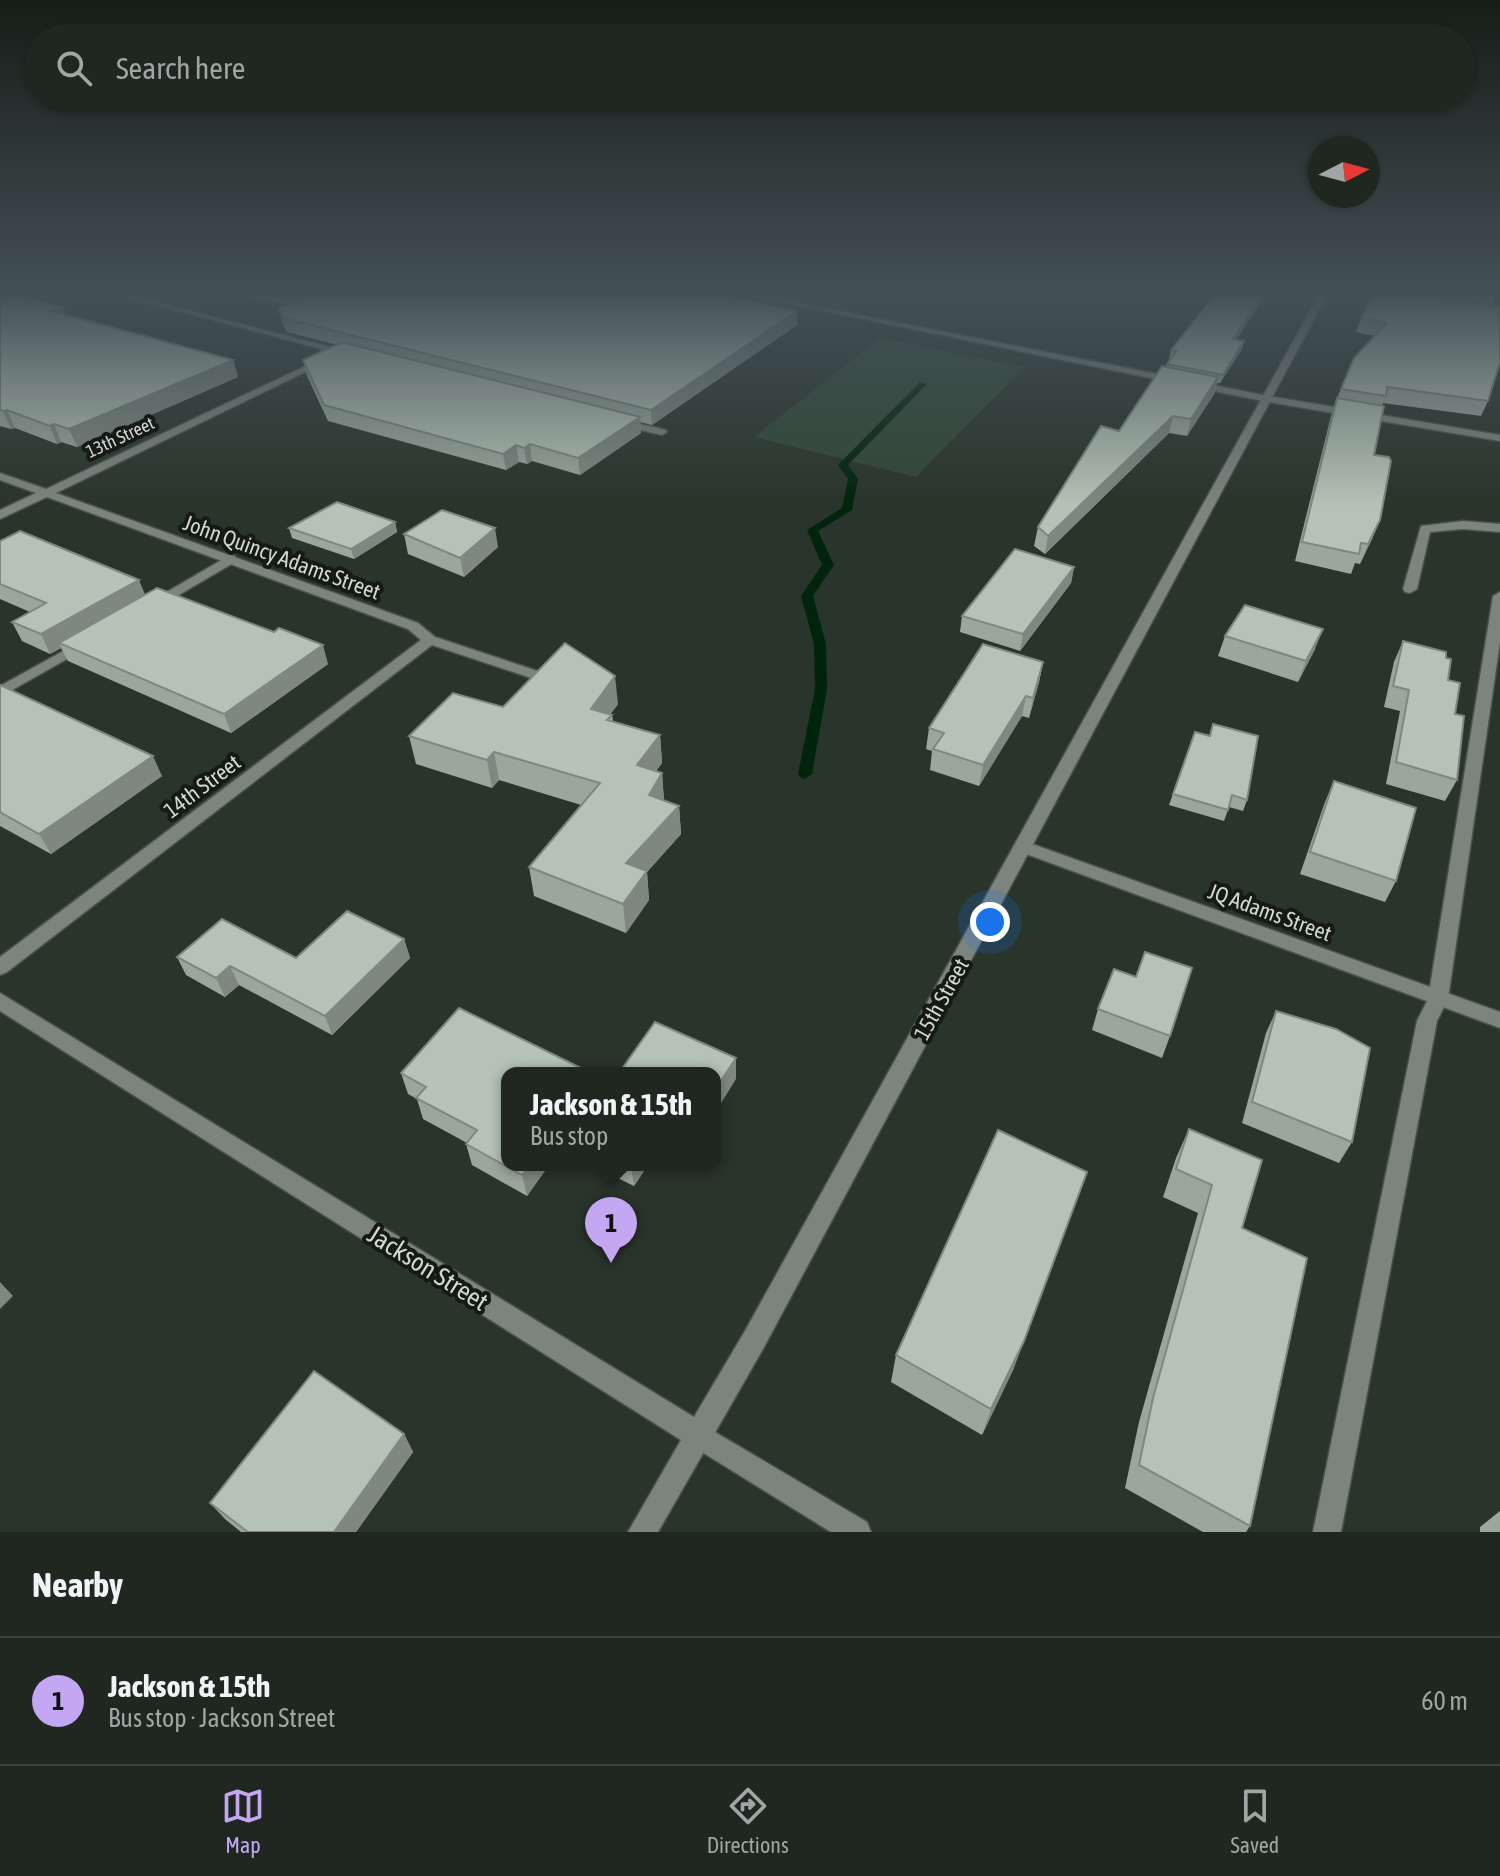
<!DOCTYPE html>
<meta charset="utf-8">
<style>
body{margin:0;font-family:"Asap Condensed",sans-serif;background:#272f29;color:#f1f3f6}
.compass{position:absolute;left:1308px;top:136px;width:72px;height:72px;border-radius:50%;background:#1f2720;box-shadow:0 2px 6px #0004;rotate:84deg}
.you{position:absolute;left:990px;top:922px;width:28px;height:28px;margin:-20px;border:6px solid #fff;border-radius:50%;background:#1a73e8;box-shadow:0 0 0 12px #1a73e833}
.badge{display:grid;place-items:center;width:52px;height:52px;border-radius:50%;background:#c3a7f2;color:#111;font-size:26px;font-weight:700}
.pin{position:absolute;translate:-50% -66px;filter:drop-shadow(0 2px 4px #0008)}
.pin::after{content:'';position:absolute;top:42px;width:28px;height:24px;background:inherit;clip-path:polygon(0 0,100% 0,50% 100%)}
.popup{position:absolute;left:501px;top:1067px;width:220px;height:104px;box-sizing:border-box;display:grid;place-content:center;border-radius:16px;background:#1f2720;filter:drop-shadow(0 2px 6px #0005);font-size:26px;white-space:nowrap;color:#a1a5a5}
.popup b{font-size:30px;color:#f1f3f6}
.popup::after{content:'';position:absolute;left:50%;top:100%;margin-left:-16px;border:16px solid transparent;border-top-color:#1f2720}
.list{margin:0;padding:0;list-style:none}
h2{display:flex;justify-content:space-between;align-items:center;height:104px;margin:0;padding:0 32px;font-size:34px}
h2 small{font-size:26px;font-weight:400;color:#a1a5a5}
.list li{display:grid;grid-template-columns:52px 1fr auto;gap:24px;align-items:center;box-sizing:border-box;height:128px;padding:0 32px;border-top:2px solid #3c443e}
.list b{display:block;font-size:30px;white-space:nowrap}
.list p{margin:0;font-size:26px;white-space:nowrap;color:#a1a5a5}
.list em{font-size:26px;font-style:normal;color:#a1a5a5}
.icon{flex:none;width:44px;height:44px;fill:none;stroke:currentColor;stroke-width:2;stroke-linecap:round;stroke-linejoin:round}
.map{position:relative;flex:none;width:1500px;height:1532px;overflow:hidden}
.search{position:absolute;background:#1f2720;box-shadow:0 2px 6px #0004;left:24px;right:24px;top:24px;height:88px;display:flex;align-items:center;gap:20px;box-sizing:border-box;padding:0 28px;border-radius:44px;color:#a1a5a5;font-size:30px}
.sheet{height:232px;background:#1f2720}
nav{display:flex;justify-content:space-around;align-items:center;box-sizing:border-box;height:112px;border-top:2px solid #3c443e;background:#1f2720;font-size:22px;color:#a1a5a5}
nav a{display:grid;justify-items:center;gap:4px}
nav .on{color:#c3a7f2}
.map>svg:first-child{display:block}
.green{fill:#304735}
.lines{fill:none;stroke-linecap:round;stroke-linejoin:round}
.stream{fill:#00240c;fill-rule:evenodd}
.service-casing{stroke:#475249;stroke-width:3}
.minor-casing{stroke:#475249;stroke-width:3}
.tertiary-casing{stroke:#475249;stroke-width:3}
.service{fill:#7d837e;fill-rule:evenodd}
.minor{fill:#7d837e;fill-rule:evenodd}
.tertiary{fill:#7d837e;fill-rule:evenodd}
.wall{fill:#9ba79d}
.shaded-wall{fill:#7e8880}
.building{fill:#b4c2b7;stroke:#7e8880;stroke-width:2}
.labels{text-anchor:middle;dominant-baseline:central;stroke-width:8;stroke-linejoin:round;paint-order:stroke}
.far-street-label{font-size:18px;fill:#d1d8d3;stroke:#151a16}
.street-label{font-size:22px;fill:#d1d8d3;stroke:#151a16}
.near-street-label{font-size:26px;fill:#d1d8d3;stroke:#151a16}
</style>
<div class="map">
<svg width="1500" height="1532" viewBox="0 0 1500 1532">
<rect width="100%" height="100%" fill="#29342b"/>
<path class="green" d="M880 338 1024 367 916 477 754 437Z"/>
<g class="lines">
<path class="stream" d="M920 382 927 384 848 465 858 479 852 510 818 531 834 565 813 596 826 644 827 689 812 774 805 779 800 777 798 774 815 689 814 644 801 596 822 565 807 530 842 508 848 479 838 465Z"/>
<defs>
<g id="service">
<path d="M1463 521 1500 524V532L1463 529 1430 532 1417 589 1410 593 1405 592 1403 589 1421 526Z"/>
<path d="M230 555 235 556V562L160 606 155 607 148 603Z"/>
<path d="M1500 592V642L1448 999 1437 1021 1341 1532H1313L1417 1021 1428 999 1493 596Z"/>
<path d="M83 640 88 641 90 644 88 647 0 697V686Z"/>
</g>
<g id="minor">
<path d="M110 293H123L353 353 348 356Z"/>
<path d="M735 293H750L1268 396 1500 435V441L1268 402Z"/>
<path d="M1351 293H1372L1397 298 1393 301Z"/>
<path d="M320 359 328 361 56 493 418 623 435 637 553 676 555 679 553 682H543L432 645 7 972 0 975V957L421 640 408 629 47 497 0 519V510L36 493 0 480V473L46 489Z"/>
<path d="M619 419 666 430 667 432 662 435 615 424V420Z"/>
<path d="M1024 841 1500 1012V1028L1018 851 1015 847 1018 843Z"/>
<path d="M698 1422 867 1522 871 1532H831L689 1444 685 1435 689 1426Z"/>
</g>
<g id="tertiary">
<path d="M32 293H43L0 309V303Z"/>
<path d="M1320 293H1328L763 1349 658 1532H628L681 1440 0 1011V993L694 1417 745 1331Z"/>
</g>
</defs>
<use href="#service" class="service-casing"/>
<use href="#minor" class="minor-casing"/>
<use href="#tertiary" class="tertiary-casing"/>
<use href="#service" class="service"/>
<use href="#minor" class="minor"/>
<use href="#tertiary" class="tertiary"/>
</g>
<g class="wall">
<path d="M230 293H711L797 311V325L652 425 640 422 641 433 580 475 532 461 527 464 519 462 506 470 328 421 307 376 303 360 337 345 287 332 282 322 278 308 288 305Z"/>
<path d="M1216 293H1266L1265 297 1236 339 1244 341 1242 349 1220 383H1217L1214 394 1187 436 1169 433 1045 554 1034 546 1038 527 1119 431 1166 367 1171 358H1169L1171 350Z"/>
<path d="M1375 293H1497L1493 306 1488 401 1481 416 1383 403 1374 455 1380 520 1372 539 1360 564 1355 563 1351 574 1295 561 1331 416 1337 398 1341 389 1375 336 1356 332 1361 318Z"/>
<path d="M0 294 63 307 66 315 233 360 238 377 77 447 61 442 57 444 15 428 11 429 0 426Z"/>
<path d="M395 522 397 532 354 559 292 538 289 528Z"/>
<path d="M404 534 498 547 464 577 408 554Z"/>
<path d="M0 541 145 595 328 664 231 733 68 661 61 648 50 654 22 641 12 622 30 612 0 599Z"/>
<path d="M1074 567 1071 583 1020 651 960 632 962 616Z"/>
<path d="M1225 636 1315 649 1298 682 1218 656Z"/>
<path d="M1403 641 1446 658 1448 680 1455 714 1457 780 1445 801 1386 784 1400 711 1384 707 1394 662Z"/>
<path d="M1043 662 1039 682 1029 718 1022 716 979 786 930 770 932 751 926 749 929 728Z"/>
<path d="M0 685 162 776 51 854 0 826Z"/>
<path d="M618 704 610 714 612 715 613 721 660 735 662 763 656 771 662 773 664 801 679 806 681 834 647 872 649 900 626 933 534 896 529 867 581 805 499 780 492 788 416 764 409 736 503 707Z"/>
<path d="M1195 732 1247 800 1243 811 1229 807 1224 821 1169 805Z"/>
<path d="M1334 781 1396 881 1385 902 1300 874 1325 802Z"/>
<path d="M404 939 410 958 332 1035 239 985 225 997 186 975 177 957 296 958Z"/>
<path d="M459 1008 507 1165H549L527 1196 472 1165 466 1144 467 1143 423 1119 417 1099 408 1094 401 1073Z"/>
<path d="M1098 1009 1170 1036 1162 1058 1092 1030Z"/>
<path d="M1276 1011 1352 1142 1339 1163 1242 1123 1266 1033Z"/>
<path d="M1189 1129 1242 1228 1250 1526 1246 1532H1203L1125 1488 1139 1422 1198 1213 1163 1197 1176 1158Z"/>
<path d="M591 1165H648L634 1186Z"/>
<path d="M896 1355 1014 1368 982 1435 891 1382Z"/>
<path d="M404 1434 413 1452 356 1532H241L225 1519 210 1503Z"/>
<path d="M1500 1511V1532H1480V1527Z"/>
</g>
<g class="shaded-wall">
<path d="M1265 293H1266L1265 297 1231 347 1233 339Z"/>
<path d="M63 307 69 323 52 311Z"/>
<path d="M797 311V325L652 425 651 410Z"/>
<path d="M1244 341 1242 349 1220 383 1223 375Z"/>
<path d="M233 360 238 377 77 447 69 429Z"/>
<path d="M1218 377 1214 394 1187 436 1191 419Z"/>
<path d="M7 410 15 428 11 429 3 411Z"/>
<path d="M1173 416 1169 433 1045 554 1048 536Z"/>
<path d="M640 417 641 433 580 475 578 458Z"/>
<path d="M54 424 61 442 57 444 50 426Z"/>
<path d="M530 444 532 461 527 464 524 448Z"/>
<path d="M516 445 519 462 506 470 503 454Z"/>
<path d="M1380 520 1372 539 1360 564 1368 544Z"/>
<path d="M395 522 397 532 354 559 351 549Z"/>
<path d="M495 528 498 547 464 577 460 558Z"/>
<path d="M1074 567 1071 583 1020 651 1023 634Z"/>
<path d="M139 580 147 599 59 643 61 648 50 654 41 634Z"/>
<path d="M1323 629 1315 649 1298 682 1306 661Z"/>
<path d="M323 645 328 664 231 733 224 714Z"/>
<path d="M1043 662 1039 682 1029 718 1033 698Z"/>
<path d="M615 676 618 704 594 737 591 709Z"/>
<path d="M1026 696 1022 716 979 786 983 765Z"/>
<path d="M660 735 662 763 639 794 637 765Z"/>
<path d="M494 752 499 780 492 788 487 760Z"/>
<path d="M153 756 162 776 51 854 39 834Z"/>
<path d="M662 773 664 802 649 795Z"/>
<path d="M679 806 681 834 647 872 649 900 626 933 623 904 626 863Z"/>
<path d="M404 939 410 958 332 1035 325 1016Z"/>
<path d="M230 966 239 985 225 997 216 978Z"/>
<path d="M736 1058V1079L715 1113V1090Z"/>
<path d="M530 1165H549L527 1196 522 1175Z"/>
<path d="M631 1165H648L634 1186 631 1166Z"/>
<path d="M1076 1202 1014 1368 982 1435 991 1409Z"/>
<path d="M0 1282 13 1296 0 1309Z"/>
<path d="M404 1434 413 1452 356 1532H334Z"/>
</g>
<g class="building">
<path d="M3 293H13L63 307 52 311 233 360 69 429 54 424 50 426 7 410 3 411 0 410V294Z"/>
<path d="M291 293H711L797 311 651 410 283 318 278 308 308 296Z"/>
<path d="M1216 293H1265L1233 339 1244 341 1223 375 1167 364 1176 351 1171 350Z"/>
<path d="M1375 293H1417L1500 307V362L1488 401 1387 387 1386 396 1341 389 1354 358 1387 323 1361 318Z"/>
<path d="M1471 293H1497V296Z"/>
<path d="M342 342 640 417 578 458 530 444 524 448 516 445 503 454 324 405 303 360Z"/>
<path d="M1162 366 1218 377 1191 419 1173 416 1048 536 1038 527 1101 426 1119 431Z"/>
<path d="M1337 398 1384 406 1374 455 1389 457 1391 461 1380 520 1368 544 1361 543 1359 554 1302 542Z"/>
<path d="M337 502 395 522 351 549 289 528Z"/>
<path d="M442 510 495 528 460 558 404 534Z"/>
<path d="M20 531 139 580 41 634 12 622 46 603 0 584V541Z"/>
<path d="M1015 549 1074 567 1023 634 962 616Z"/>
<path d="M157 588 274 632 279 628 323 645 224 714 59 643Z"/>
<path d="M1245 605 1323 629 1306 661 1225 636Z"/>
<path d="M1403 641 1446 652V658L1451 659 1448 680 1460 683 1455 714 1464 716 1457 780 1396 762 1409 690 1393 686Z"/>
<path d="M565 643 615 676 591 709 612 715 607 720 660 735 637 765 662 773 649 795 679 806 626 863 647 871 623 904 529 867 600 783 494 752 487 760 409 736 453 693 503 707Z"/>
<path d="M983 644 1043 662 1033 698 1026 696 983 765 933 749 944 733 929 728Z"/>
<path d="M0 685 153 756 39 834 0 812Z"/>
<path d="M1213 724 1258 736 1247 800 1232 795 1228 810 1173 794 1195 732 1210 736Z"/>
<path d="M1334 781 1416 808 1396 881 1310 852Z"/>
<path d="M347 911 404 939 325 1016 230 966 216 978 177 957 222 919 296 958Z"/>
<path d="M1145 952 1192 968 1170 1036 1098 1009 1114 969 1136 977Z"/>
<path d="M459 1008 591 1073H507V1165H530L522 1175 466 1144 477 1130 416 1098 426 1087 401 1073Z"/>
<path d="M1276 1011 1336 1029 1370 1048 1352 1142 1252 1102Z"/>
<path d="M655 1022 736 1058 715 1090V1073H619Z"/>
<path d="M1189 1129 1262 1160 1242 1228 1307 1258 1250 1526 1139 1465 1153 1398 1212 1185 1176 1169Z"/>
<path d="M998 1130 1087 1172 1024 1341 991 1409 896 1355Z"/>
<path d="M314 1371 404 1434 334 1532H248L210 1503Z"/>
</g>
<linearGradient id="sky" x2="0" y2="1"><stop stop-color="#171d18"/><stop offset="0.58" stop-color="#435055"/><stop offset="1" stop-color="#435055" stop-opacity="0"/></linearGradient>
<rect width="1500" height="507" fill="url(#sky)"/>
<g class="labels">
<g class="far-street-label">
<text transform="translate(120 437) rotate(-25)">13th Street</text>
</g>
<g class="street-label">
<text transform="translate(282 557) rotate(20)">John Quincy Adams Street</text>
<text transform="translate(202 786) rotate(-37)">14th Street</text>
<text transform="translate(1270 912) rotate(20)">JQ Adams Street</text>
<text transform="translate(941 999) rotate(-61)">15th Street</text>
</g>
<g class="near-street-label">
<text transform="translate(428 1268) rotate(32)">Jackson Street</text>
</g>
</g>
</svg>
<svg class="compass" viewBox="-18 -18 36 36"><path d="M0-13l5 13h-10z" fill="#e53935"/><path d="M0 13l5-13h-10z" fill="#a1a5a5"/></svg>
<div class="you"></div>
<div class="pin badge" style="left:611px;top:1263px">1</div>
<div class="popup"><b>Jackson &amp; 15th</b>Bus stop</div>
<div class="search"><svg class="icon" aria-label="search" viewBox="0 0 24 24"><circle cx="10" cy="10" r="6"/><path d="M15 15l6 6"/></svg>Search here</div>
</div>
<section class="sheet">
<h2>Nearby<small></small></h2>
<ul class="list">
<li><span class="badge">1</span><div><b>Jackson &amp; 15th</b><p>Bus stop · Jackson Street</p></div><em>60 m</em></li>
</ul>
</section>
<nav>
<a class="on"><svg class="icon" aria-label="map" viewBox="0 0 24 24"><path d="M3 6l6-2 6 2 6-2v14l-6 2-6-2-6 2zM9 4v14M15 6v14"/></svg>Map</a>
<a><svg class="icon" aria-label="directions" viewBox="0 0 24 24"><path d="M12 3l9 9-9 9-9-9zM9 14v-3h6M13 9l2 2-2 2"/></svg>Directions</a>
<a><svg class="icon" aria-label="saved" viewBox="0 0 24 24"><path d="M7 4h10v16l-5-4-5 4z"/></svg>Saved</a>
</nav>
